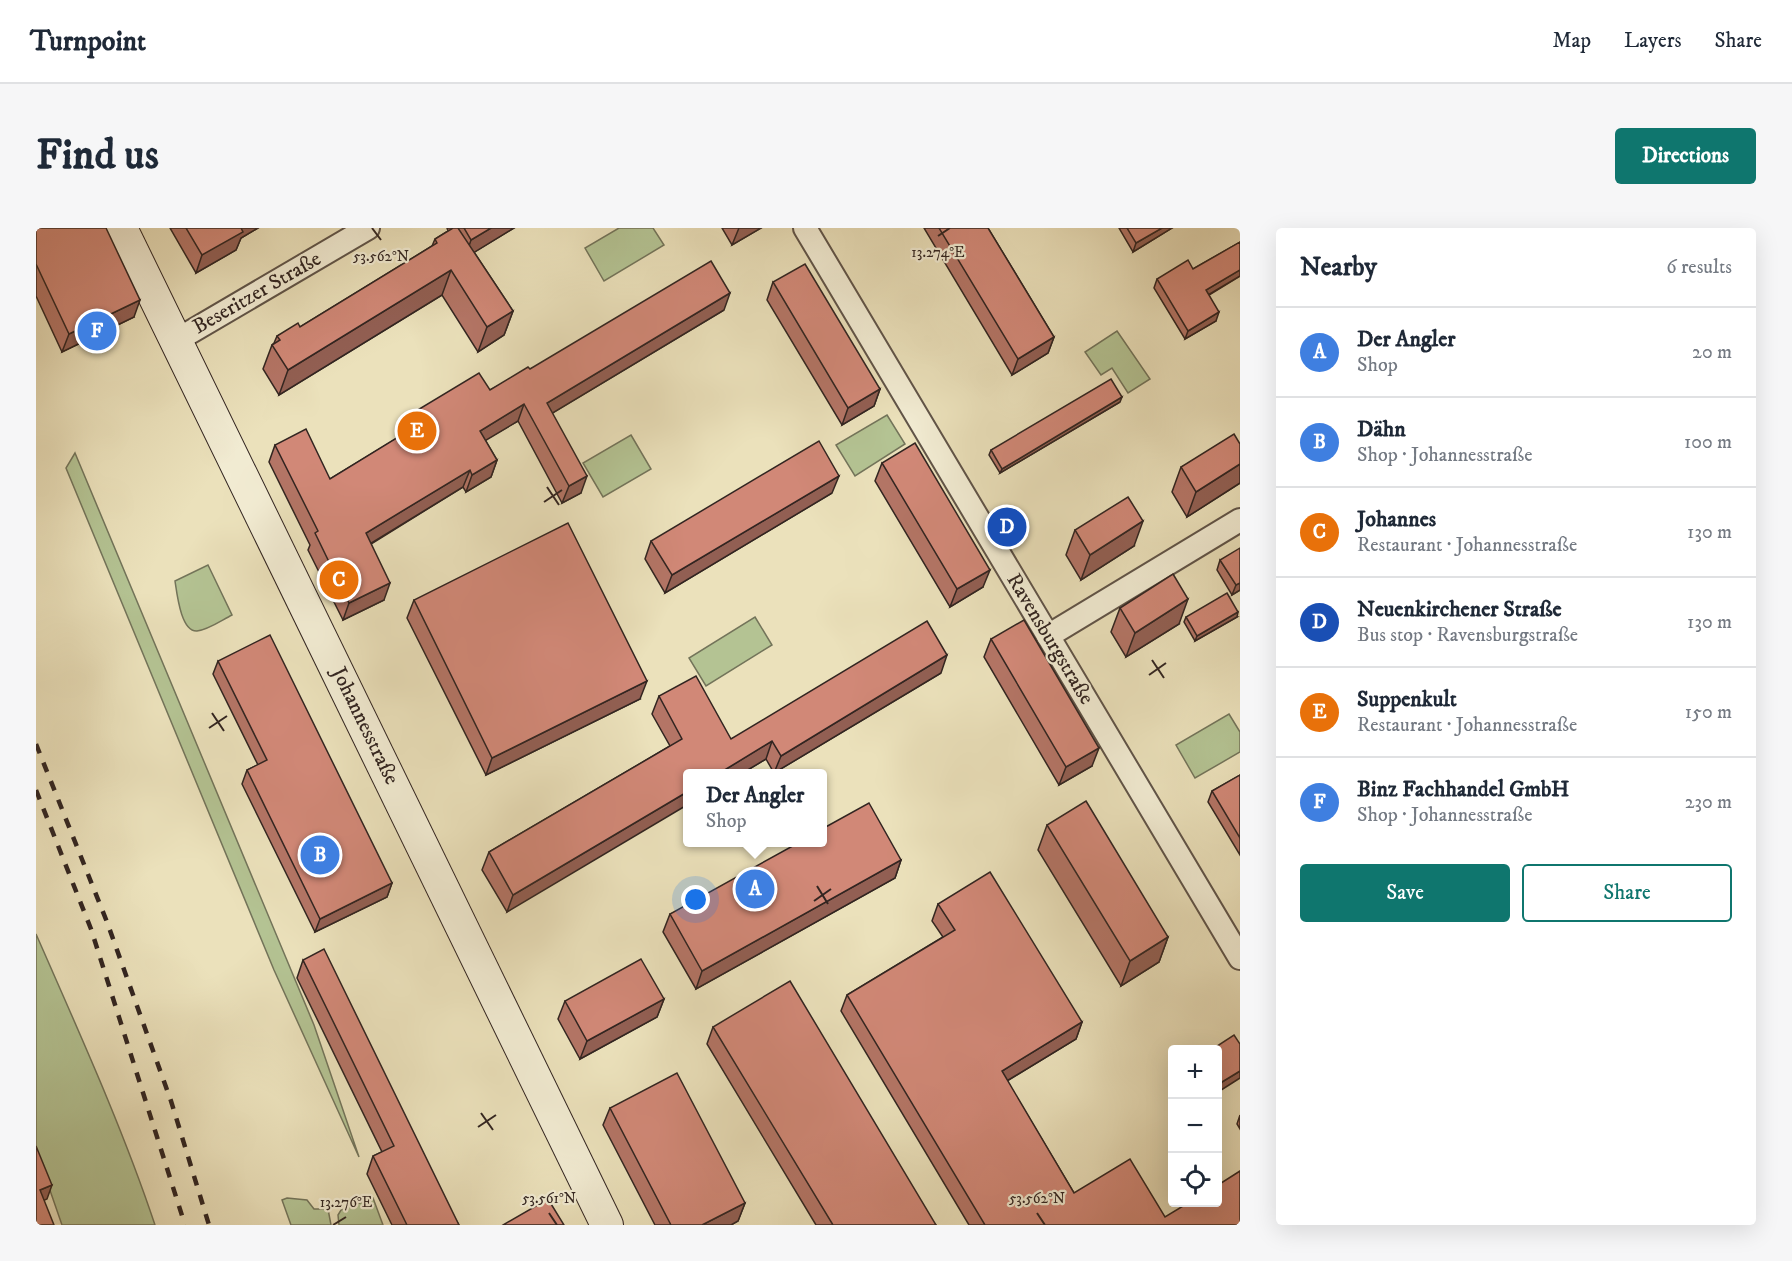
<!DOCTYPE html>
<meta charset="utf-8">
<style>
body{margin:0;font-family:"IM FELL DW Pica",serif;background:#f6f6f7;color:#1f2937}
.controls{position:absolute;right:18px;bottom:18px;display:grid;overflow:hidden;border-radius:6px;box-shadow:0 6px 24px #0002}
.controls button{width:54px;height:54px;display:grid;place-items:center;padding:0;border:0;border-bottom:2px solid #e0e1e3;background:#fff;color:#1f2937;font:30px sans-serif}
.you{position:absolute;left:660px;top:672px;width:21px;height:21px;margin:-15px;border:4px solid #fff;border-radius:50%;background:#1a73e8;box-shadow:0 0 0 9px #1a73e833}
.badge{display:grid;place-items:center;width:39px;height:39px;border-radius:50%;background:#0f766e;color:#fff;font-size:20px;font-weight:700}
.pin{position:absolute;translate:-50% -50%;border:3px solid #fff;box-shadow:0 2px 6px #0006}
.popup{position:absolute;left:647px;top:541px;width:144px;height:78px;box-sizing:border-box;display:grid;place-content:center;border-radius:6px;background:#fff;filter:drop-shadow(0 2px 4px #0005);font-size:20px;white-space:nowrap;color:#747a83}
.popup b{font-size:22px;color:#1f2937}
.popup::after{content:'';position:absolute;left:50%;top:100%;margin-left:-12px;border:12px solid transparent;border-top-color:#fff}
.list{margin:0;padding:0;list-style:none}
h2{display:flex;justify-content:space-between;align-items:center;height:78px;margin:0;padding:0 24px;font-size:26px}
h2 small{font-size:20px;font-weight:400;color:#747a83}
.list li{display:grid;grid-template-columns:39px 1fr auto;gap:18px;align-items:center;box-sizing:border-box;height:90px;padding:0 24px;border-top:2px solid #e0e1e3}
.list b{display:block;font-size:22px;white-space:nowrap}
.list p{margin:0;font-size:20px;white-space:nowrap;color:#747a83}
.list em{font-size:20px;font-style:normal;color:#747a83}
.actions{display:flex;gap:12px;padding:18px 24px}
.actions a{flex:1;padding:14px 0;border:2px solid #0f766e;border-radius:6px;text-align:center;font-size:21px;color:#0f766e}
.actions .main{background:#0f766e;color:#fff}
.icon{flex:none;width:33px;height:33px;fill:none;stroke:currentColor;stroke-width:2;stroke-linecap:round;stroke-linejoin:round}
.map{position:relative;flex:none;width:1204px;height:997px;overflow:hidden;border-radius:6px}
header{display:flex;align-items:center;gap:36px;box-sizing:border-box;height:84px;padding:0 30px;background:#fff;border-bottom:2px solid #e0e1e3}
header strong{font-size:28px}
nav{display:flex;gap:33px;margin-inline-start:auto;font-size:21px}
.intro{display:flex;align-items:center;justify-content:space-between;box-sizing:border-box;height:144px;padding:0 36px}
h1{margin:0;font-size:42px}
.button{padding:15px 27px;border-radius:6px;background:#0f766e;color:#fff;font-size:21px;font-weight:700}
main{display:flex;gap:36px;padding:0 36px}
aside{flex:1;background:#fff;border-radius:6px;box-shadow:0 6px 24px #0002}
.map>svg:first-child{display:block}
.green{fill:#b4c393;stroke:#73745a;stroke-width:1.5}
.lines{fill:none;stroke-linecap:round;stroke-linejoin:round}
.street-casing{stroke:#605448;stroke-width:26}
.secondary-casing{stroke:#322521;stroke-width:34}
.street{stroke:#f2ecd3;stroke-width:22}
.secondary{stroke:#f2ecd3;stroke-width:32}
.rail{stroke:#322521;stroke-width:4.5;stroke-dasharray:10 10;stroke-linecap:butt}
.wall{fill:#b47566;stroke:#322521;stroke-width:1.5}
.shaded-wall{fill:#925f53;stroke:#322521;stroke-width:1.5}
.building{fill:#d18877;stroke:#322521;stroke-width:1.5}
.ticks{fill:none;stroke:#322521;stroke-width:2}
.labels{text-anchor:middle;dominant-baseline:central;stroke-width:4.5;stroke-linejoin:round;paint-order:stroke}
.street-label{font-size:21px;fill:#322521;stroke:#f2ecd3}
.ticks-label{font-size:15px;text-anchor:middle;fill:#322521;stroke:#f2ecd3;stroke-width:4.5;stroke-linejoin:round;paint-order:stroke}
</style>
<header>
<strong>Turnpoint</strong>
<nav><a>Map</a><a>Layers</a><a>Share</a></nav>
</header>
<div class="intro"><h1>Find us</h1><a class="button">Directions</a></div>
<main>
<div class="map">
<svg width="1204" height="997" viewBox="0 0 1204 997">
<rect width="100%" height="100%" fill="#ebe1bb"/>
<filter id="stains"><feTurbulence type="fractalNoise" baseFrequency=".00333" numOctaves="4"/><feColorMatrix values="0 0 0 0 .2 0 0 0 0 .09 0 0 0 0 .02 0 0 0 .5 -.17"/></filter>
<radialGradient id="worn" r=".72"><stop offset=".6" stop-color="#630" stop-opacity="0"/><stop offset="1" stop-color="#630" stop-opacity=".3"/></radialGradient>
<g class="green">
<path d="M583 0H617L628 17 568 53 549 20Z"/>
<path d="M1081 103 1114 151 1092 165 1076 140 1065 147 1049 124Z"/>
<path d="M851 187 869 216 819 248 800 217Z"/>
<path d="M595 207 615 241 567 269 547 235Z"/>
<path d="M39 225 278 797 323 929 238 742 30 240Z"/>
<path d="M172 337 196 387C186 392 172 402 161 403 145 404 141 366 139 353Z"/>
<path d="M719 389 736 417 670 458 653 430Z"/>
<path d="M1193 486 1204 504V524L1159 550 1140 517Z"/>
<path d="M0 706C42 802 86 898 119 997H26L0 922Z"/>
<path d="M251 970 271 972 278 981H292L295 997H255L246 972Z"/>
<path d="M337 970 347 997H303L302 987 305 982Z"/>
</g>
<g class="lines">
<defs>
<g id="street">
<path d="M769 0 1204 730"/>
<path d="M141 112 332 0"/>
<path d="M1012 408 1204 292"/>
</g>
<path id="secondary" d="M85 0 571 997"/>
</defs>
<use href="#street" class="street-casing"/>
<use href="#secondary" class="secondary-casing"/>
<use href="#street" class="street"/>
<use href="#secondary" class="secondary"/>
<g class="rail">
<path d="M0 516 71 694 135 873 173 997"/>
<path d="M0 562 55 701 149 997"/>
</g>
</g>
<g class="wall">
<path d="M0 0 98 89 26 124 0 68Z"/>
<path d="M134 0H222L205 10 200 22 160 45Z"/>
<path d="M411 0H478L438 24 477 83 468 107 442 124 406 67 243 167 227 141 236 117 238 115 241 108 264 99 396 18 399 11 412 3Z"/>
<path d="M686 0H725L696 17Z"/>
<path d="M888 0H952L1018 109 1012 125 976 147Z"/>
<path d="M1083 0H1136L1097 24Z"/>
<path d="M1204 14V48L1173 67 1180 93 1149 111 1118 60 1121 51 1157 41Z"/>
<path d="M737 54 844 161 838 178 806 197 731 72Z"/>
<path d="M688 82 516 185 545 265 526 275 482 193 449 212 461 232 455 249 430 264 427 259 335 316 348 372 307 392 272 322 274 317 233 234 239 217 294 251 365 208 364 206 370 189 454 162 494 141Z"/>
<path d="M1084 174 964 245 953 227 955 222Z"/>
<path d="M1204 216V255L1151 289 1136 264 1145 239Z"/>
<path d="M846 235 947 359 914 379 839 253Z"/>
<path d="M796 265 629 365 609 331 615 313Z"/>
<path d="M1039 302 1098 318 1045 352 1030 327Z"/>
<path d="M1184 332 1204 362 1196 367 1181 342Z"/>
<path d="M378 372 604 471 450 547 371 390Z"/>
<path d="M1084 380 1143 396 1090 429 1075 404Z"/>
<path d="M1150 389H1201L1159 413 1148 394Z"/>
<path d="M955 411 1056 538 1023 557 948 429Z"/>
<path d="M182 433 356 655 351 669 279 704 206 556 211 542 222 537 177 446Z"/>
<path d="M905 445 738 545 730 531 705 546H651L471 684 446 642 453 624 634 518 616 486 623 468 695 511Z"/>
<path d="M1204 547V627L1172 574 1176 563Z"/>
<path d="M1011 597 1132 709 1123 734 1085 758 1002 622Z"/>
<path d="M865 632 859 650 660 761 627 704 634 686Z"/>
<path d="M902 676 1046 794 1040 811 971 853 1038 965 1129 989 1204 997H933L805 783 811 767 907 709 896 693Z"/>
<path d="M267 732 423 997H356L331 946 337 928 346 924 261 750Z"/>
<path d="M628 771 621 789 544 831 522 791 529 773Z"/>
<path d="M677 799 900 997H780L671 816Z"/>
<path d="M1204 816 1182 864V822Z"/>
<path d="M574 880 709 975 702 993 695 997H619L567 897Z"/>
<path d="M1204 887V901L1201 896Z"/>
</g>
<g class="shaded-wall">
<path d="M201 0H222L205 10 200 22 160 45 166 27Z"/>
<path d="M455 0H478L429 30 435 12Z"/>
<path d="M703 0H725L696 17Z"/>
<path d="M1126 0H1136L1097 24 1100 15Z"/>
<path d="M415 42 406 67 243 167 252 142Z"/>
<path d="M1204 42V48L1167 70 1170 62Z"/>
<path d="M694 65 688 82 505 192 511 175Z"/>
<path d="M104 72 98 89 26 124 33 106Z"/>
<path d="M477 83 468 107 442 124 451 99Z"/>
<path d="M1183 84 1180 93 1149 111 1152 103Z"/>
<path d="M1018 109 1012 125 976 147 982 131Z"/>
<path d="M844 161 838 178 806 197 812 180Z"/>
<path d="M1086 169 1084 174 964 245 966 241Z"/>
<path d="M488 176 482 193 437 220 444 203Z"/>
<path d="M461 232 455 249 430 264 436 247Z"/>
<path d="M1204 236V255L1151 289 1160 264Z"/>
<path d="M434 242 427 259 324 322 330 305Z"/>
<path d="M551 248 545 265 526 275 533 258Z"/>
<path d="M803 248 796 265 629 365 636 347Z"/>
<path d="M1107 293 1098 318 1045 352 1054 327Z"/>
<path d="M954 342 947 359 914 379 921 361Z"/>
<path d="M354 355 348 372 307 392 313 375Z"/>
<path d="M1204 355V362L1196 367 1200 357Z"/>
<path d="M1152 371 1143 396 1090 429 1099 405Z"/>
<path d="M1202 384 1201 389 1159 413 1161 408Z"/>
<path d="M911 427 905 445 738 545 745 528Z"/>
<path d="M611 453 604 471 450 547 456 530Z"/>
<path d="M736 513 730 531 705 546H682Z"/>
<path d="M1063 520 1056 538 1023 557 1030 539Z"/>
<path d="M651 564V577L471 684 477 667Z"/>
<path d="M865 632 859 650 660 761 666 743Z"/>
<path d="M356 655 351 669 279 704 284 691Z"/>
<path d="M1132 709 1123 734 1085 758 1094 733Z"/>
<path d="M628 771 621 789 544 831 551 813Z"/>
<path d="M1046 794 1040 811 959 860 966 843Z"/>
<path d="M1204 843V850L1182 864 1186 854Z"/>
<path d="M16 957 11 971 0 976 4 962Z"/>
<path d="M709 975 702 993 695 997H666Z"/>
</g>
<g class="building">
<path d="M0 0H70L104 72 33 106 0 36Z"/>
<path d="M150 0H205L207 4 166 27Z"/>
<path d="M417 0H422L477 83 451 99 415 42 252 142 236 117 244 112 241 108 262 95 264 99 401 15 399 11Z"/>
<path d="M428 0H455L435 12Z"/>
<path d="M903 0H952L1018 109 982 131Z"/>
<path d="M1091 0H1126L1100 15Z"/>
<path d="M1204 14V42L1170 62 1183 84 1152 103 1121 51 1152 32 1157 41Z"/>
<path d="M675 33 694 65 511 175 551 248 533 258 488 176 444 203 461 232 436 247 434 242 330 305 354 355 313 375 279 305 282 303 239 217 270 201 294 251 377 200 370 189 443 145 454 162 492 139 494 141Z"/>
<path d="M769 36 844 161 812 180 737 54Z"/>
<path d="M1075 151 1086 169 966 241 955 222Z"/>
<path d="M1198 206 1204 216V236L1160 264 1145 239Z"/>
<path d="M783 213 803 248 636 347 615 313Z"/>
<path d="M879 215 954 342 921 361 846 235Z"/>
<path d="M1092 269 1107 293 1054 327 1039 302Z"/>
<path d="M532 295 611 453 456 530 378 372Z"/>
<path d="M1204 320V355L1200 357 1184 332Z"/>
<path d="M1137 346 1152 371 1099 405 1084 380Z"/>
<path d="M1191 365 1202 384 1161 408 1150 389Z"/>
<path d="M988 392 1063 520 1030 539 955 411Z"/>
<path d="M891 393 911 427 745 528 736 513 682 546H651V564L477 667 453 624 646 511 623 468 660 448 695 511Z"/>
<path d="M234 407 356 655 284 691 211 542 231 532 182 433Z"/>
<path d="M1204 547V610L1176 563Z"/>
<path d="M1050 573 1132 709 1094 733 1011 597Z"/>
<path d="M833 575 865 632 666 743 634 686 762 615H786V601Z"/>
<path d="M954 644 1046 794 966 843 1038 965 1094 931 1129 989 1152 975H1182V957L1204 943V997H949L811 767 919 702 902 676Z"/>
<path d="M288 721 423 997H371L337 928 358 918 267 732Z"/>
<path d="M605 731 628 771 551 813 529 773Z"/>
<path d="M754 753 900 997H797L677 799Z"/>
<path d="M1198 807 1204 816V843L1186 854 1182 847V822H1175Z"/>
<path d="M641 845 709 975 666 997H635L574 880Z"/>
<path d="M0 918 16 957 4 962 18 997H0Z"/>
<path d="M512 971 528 997H467Z"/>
</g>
<path class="ticks" d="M336 0 345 12M902 8 914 0M511 259 523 277M508 274 526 262M1116 432 1128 450M1113 447 1130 435M176 485 188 503M173 500 191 488M781 658 792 676M778 673 795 661M445 885 457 902M442 899 460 887M513 985 521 997M1001 985 1009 997M297 997 310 989"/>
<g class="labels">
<g class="street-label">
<text transform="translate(221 65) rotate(-30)">Beseritzer Straße</text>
<text transform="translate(1014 411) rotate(59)">Ravensburgstraße</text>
<text transform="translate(329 498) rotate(64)">Johannesstraße</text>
</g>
</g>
<g class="ticks-label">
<text x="902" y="29">13.274°E</text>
<text x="345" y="33">53.562°N</text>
<text x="513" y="975">53.561°N</text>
<text x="1001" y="975">53.562°N</text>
<text x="310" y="979">13.276°E</text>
</g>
<rect width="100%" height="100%" filter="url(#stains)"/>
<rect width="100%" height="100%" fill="url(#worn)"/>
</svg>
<div class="controls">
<button>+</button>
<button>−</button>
<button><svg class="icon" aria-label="locate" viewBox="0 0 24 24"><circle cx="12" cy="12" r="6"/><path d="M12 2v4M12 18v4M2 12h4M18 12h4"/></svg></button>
</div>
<div class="you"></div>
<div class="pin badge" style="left:719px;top:661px;background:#3f7fe0">A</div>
<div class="popup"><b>Der Angler</b>Shop</div>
<div class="pin badge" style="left:284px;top:627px;background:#3f7fe0">B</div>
<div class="pin badge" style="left:303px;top:352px;background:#e8710a">C</div>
<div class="pin badge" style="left:971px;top:299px;background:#1a4fb4">D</div>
<div class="pin badge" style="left:381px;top:203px;background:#e8710a">E</div>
<div class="pin badge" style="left:61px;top:103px;background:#3f7fe0">F</div>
</div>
<aside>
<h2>Nearby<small>6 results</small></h2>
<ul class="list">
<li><span class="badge" style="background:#3f7fe0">A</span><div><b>Der Angler</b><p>Shop</p></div><em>20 m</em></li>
<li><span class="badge" style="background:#3f7fe0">B</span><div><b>Dähn</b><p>Shop · Johannesstraße</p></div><em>100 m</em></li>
<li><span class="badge" style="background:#e8710a">C</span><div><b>Johannes</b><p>Restaurant · Johannesstraße</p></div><em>130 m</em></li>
<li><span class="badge" style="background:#1a4fb4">D</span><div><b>Neuenkirchener Straße</b><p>Bus stop · Ravensburgstraße</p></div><em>130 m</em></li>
<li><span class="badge" style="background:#e8710a">E</span><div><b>Suppenkult</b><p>Restaurant · Johannesstraße</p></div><em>150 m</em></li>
<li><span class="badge" style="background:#3f7fe0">F</span><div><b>Binz Fachhandel GmbH</b><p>Shop · Johannesstraße</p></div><em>230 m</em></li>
</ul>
<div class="actions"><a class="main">Save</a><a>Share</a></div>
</aside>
</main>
